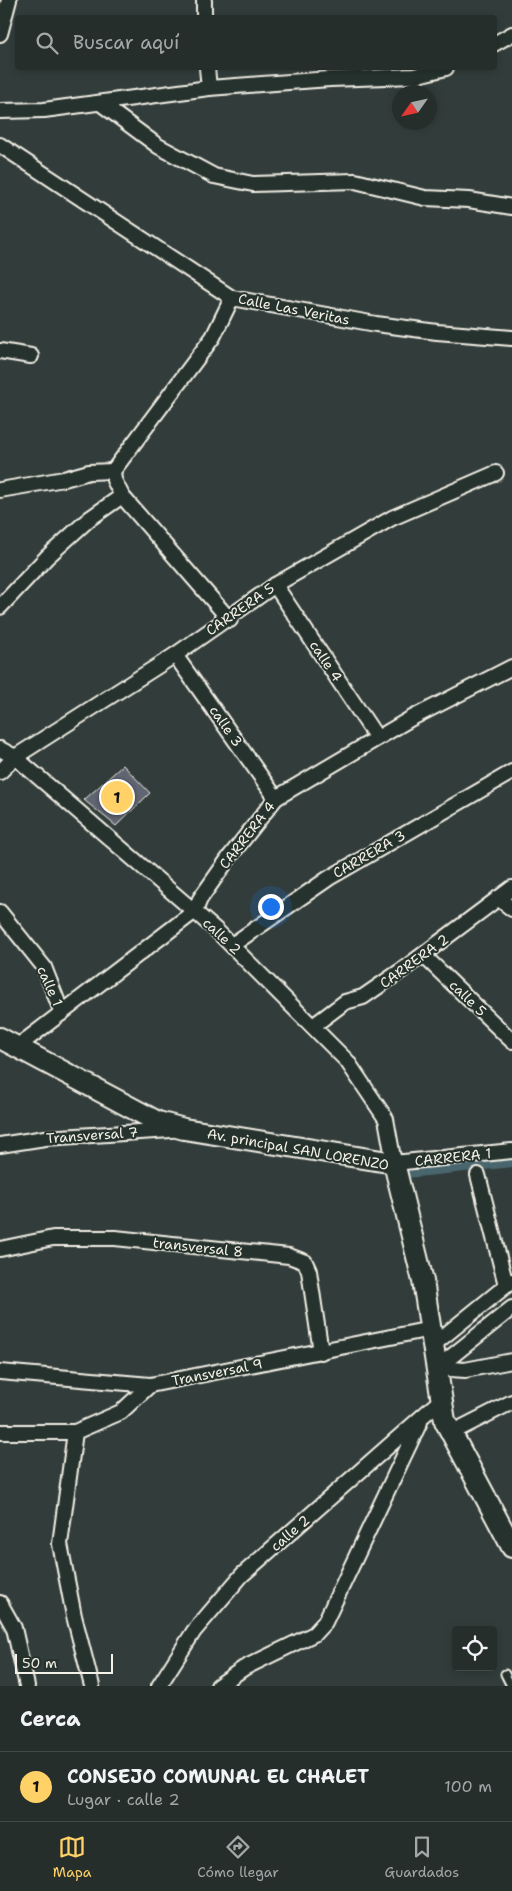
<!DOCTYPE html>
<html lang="es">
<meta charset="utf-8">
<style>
body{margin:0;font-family:"Shantell Sans",sans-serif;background:#323a38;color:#f1f3f6}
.controls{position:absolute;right:15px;bottom:15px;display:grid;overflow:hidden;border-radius:5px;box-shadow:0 2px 8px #0003}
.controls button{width:45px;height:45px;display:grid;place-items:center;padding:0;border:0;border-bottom:1px solid #424a48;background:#262e2c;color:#f1f3f6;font:25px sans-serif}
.compass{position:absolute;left:392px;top:85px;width:45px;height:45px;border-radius:50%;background:#262e2c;box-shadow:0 2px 8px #0003;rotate:236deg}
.scale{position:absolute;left:15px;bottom:12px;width:98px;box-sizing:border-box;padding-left:5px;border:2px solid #f4f1e8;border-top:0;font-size:14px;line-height:18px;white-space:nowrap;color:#f4f1e8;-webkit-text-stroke:4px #26332d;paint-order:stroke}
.you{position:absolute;left:270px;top:906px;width:18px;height:18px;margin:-12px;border:4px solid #fff;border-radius:50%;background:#1a73e8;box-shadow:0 0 0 8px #1a73e833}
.badge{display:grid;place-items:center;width:32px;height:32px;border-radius:50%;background:#ffd166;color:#111;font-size:16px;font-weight:700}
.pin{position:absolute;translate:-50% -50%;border:2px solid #fff;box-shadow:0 1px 5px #0006}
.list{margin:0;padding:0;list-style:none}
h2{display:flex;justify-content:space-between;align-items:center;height:65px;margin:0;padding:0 20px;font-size:21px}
h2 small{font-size:16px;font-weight:400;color:#a4a8a9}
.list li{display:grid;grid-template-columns:32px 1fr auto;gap:15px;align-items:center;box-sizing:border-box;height:70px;padding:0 20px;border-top:1px solid #424a48}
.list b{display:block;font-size:19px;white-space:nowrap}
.list p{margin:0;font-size:16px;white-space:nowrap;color:#a4a8a9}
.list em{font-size:16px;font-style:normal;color:#a4a8a9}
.icon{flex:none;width:28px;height:28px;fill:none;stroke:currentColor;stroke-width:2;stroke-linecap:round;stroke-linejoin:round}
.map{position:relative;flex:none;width:512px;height:1686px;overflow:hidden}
.search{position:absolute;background:#262e2c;box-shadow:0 2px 8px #0003;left:15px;right:15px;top:15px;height:55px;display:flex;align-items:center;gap:12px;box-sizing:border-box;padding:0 18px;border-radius:5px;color:#a4a8a9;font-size:19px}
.sheet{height:135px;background:#262e2c}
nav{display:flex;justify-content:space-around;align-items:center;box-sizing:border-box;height:70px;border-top:1px solid #424a48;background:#262e2c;font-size:14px;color:#a4a8a9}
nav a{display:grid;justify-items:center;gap:2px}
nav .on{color:#ffd166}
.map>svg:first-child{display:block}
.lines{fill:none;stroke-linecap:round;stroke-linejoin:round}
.canal{stroke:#48656e;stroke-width:14}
.building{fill:#606572;stroke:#f4f1e8}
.lane-casing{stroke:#f4f1e8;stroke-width:11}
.street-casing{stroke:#f4f1e8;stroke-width:18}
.secondary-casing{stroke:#f4f1e8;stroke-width:24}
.lane{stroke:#26332d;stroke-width:7}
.street{stroke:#26332d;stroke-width:14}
.secondary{stroke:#26332d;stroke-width:20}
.labels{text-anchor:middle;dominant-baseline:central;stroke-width:4;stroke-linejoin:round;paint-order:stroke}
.street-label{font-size:14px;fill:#f4f1e8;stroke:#26332d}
</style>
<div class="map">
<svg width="512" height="1686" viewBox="0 0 512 1686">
<rect width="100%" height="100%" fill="#323d3b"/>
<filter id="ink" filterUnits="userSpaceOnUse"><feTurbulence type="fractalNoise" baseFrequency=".02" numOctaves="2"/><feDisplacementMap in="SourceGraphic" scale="10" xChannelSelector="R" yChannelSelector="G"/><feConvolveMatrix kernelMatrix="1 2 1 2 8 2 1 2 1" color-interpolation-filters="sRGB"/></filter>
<g filter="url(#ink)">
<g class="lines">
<path class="canal" d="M397 1172 512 1160"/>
</g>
<path class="building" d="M123 765 150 793 116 826 84 800Z"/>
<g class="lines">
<defs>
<path id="lane" d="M505 1674 511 1686"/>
<g id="street">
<path d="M204 0V18"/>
<path d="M0 34 9 0"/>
<path d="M494 44 512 34"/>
<path d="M207 68 209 88"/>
<path d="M100 103 158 146 214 176 253 184 355 181 425 198 469 200 512 207"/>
<path d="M0 111 44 110 209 88 330 79 414 76 446 68"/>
<path d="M0 145 232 298 376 324 437 332 512 338"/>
<path d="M0 351 31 356"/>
<path d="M0 490 64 479 89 472 113 471"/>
<path d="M275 585 377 738"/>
<path d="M0 607 47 557 89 519 122 496"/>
<path d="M230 620 122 496 114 480 113 471 213 337 232 298"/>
<path d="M175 655 276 798"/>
<path d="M0 749 15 757 216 930 347 1061 386 1119 394 1163 512 1151"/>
<path d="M0 772 15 757 175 655 275 585 392 518 496 473"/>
<path d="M498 898 512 909"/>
<path d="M0 912 44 967 62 1013"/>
<path d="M232 945 329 878 512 772"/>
<path d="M423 955 512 1041"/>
<path d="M313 1026 345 1002 363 997 405 968 512 888"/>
<path d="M17 1047 195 911 200 899 231 855 276 798 410 719 512 667"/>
<path d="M0 1145 45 1138 171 1130"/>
<path d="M478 1175 506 1285"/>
<path d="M0 1249 53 1238H115L289 1256 305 1262 309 1271 321 1352"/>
<path d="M433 1345 512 1281"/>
<path d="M437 1368 512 1308"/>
<path d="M437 1368 465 1370 512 1361"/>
<path d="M0 1372 150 1385 431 1329"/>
<path d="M0 1432H75"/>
<path d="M451 1433 512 1402"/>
<path d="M0 1603 14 1628 27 1686"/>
<path d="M92 1686 74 1616 60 1544 75 1432 121 1412 150 1385"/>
<path d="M159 1686 194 1631 242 1575 441 1400"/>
<path d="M218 1686 244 1668 314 1634 325 1622 420 1422"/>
</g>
<path id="secondary" d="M0 1038 158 1122 184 1129 394 1163 423 1281 445 1421 512 1547"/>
</defs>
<use href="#lane" class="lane-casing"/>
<use href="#street" class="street-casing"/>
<use href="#secondary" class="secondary-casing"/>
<use href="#lane" class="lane"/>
<use href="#street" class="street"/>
<use href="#secondary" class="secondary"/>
</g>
</g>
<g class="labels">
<g class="street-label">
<text transform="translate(294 309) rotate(11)">Calle Las Veritas</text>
<text transform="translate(240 609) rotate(-35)">CARRERA 5</text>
<text transform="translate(326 661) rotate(56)">calle 4</text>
<text transform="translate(226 726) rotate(55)">calle 3</text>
<text transform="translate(247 835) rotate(-52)">CARRERA 4</text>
<text transform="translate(369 854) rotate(-30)">CARRERA 3</text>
<text transform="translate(222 936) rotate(43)">calle 2</text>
<text transform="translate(414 961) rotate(-36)">CARRERA 2</text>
<text transform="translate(50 986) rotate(66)">calle 1</text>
<text transform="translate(468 998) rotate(44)">calle 5</text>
<text transform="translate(92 1135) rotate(-4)">Transversal 7</text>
<text transform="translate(298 1149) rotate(10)">Av. principal SAN LORENZO</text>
<text transform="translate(453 1157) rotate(-6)">CARRERA 1</text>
<text transform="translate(198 1247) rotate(6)">transversal 8</text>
<text transform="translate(217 1372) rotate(-11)">Transversal 9</text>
<text transform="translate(290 1533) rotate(-41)">calle 2</text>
</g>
</g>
</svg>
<div class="controls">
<button><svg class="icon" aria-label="locate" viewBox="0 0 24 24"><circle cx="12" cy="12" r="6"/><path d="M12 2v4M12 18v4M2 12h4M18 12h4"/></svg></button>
</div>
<svg class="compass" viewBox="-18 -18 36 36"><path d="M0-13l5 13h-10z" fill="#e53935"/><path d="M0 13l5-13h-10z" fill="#a4a8a9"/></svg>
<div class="scale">50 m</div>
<div class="you"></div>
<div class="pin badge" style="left:117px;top:797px">1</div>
<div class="search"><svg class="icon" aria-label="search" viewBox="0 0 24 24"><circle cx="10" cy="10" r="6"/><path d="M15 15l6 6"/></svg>Buscar aquí</div>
</div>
<section class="sheet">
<h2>Cerca<small></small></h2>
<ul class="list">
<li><span class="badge">1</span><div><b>CONSEJO COMUNAL EL CHALET</b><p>Lugar · calle 2</p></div><em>100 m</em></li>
</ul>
</section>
<nav>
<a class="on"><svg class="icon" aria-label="map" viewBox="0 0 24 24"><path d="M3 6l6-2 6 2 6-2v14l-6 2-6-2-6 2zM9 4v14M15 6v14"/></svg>Mapa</a>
<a><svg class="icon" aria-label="directions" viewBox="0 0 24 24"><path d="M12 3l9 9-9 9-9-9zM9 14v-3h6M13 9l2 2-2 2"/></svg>Cómo llegar</a>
<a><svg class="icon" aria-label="saved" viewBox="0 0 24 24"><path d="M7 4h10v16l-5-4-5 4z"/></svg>Guardados</a>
</nav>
